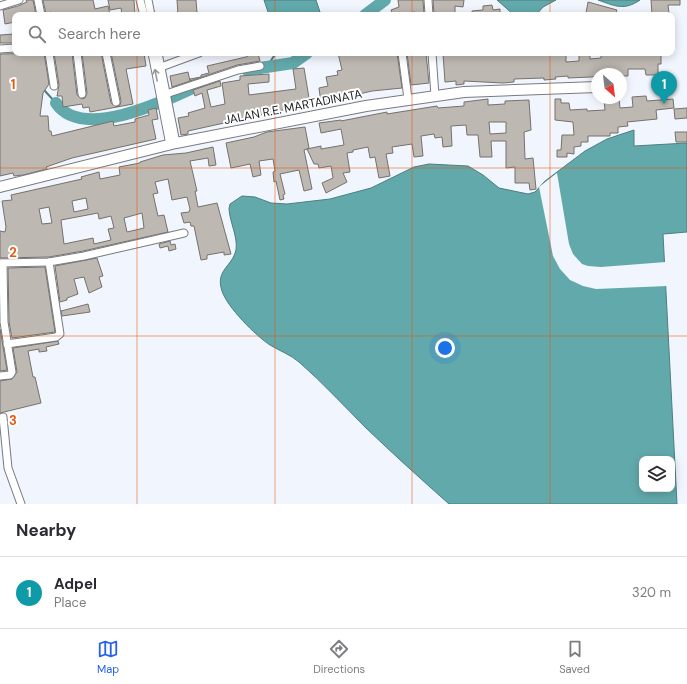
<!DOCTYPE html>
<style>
body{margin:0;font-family:"DM Sans",sans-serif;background:#f7f7f7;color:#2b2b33}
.controls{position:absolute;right:12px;bottom:12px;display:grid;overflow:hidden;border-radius:8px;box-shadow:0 2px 10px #0003}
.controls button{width:36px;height:36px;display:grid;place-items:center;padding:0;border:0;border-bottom:1px solid #e1e1e2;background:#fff;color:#2b2b33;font:20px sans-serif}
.compass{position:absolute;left:591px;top:68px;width:36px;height:36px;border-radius:50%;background:#fff;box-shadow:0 2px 10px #0003;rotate:152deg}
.you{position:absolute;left:445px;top:348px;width:14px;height:14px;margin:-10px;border:3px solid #fff;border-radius:50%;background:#1a73e8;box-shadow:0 0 0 6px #1a73e833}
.badge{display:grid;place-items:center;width:26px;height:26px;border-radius:50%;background:#2563eb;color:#fff;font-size:13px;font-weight:700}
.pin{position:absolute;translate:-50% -33px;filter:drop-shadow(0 1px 2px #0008)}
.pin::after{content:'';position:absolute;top:21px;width:14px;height:12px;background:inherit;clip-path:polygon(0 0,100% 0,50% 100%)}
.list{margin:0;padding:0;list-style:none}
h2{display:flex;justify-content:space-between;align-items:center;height:52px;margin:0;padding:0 16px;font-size:17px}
h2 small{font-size:13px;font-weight:400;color:#7c7c81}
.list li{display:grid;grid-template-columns:26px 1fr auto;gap:12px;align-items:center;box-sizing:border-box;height:72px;padding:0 16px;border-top:1px solid #e1e1e2}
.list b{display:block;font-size:15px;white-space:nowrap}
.list p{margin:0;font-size:13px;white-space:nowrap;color:#7c7c81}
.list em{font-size:13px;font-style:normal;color:#7c7c81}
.icon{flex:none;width:22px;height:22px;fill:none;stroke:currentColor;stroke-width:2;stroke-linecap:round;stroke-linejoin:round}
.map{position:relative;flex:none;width:687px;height:504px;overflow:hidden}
.search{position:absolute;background:#fff;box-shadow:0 2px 10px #0003;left:12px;right:12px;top:12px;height:44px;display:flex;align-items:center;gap:10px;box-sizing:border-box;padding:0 14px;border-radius:8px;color:#7c7c81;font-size:15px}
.sheet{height:124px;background:#fff}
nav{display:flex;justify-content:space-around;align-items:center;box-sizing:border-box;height:56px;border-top:1px solid #e1e1e2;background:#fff;font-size:11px;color:#7c7c81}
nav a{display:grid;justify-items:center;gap:2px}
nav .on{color:#2563eb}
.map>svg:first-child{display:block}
.water{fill:#62a9ab;stroke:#4c7e80;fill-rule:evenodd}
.pier{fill:#f1f5fd}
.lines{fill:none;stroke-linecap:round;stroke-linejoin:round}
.stream{stroke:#4c7e80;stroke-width:2}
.river{stroke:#62a9ab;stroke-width:12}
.building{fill:#bdb8b1;stroke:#76716b;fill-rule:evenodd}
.minor-casing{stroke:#777b82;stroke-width:9}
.highway-casing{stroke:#777b82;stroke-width:12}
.minor{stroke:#fff;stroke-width:7}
.highway{stroke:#fff;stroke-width:10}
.oneway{stroke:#979899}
.grid{fill:none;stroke:#e8590c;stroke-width:1;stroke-opacity:0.55}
.labels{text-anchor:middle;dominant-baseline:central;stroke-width:4;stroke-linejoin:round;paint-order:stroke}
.street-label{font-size:12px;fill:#181a1d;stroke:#fff}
.grid-label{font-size:13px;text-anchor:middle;font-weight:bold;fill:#e8590c;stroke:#fff;stroke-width:4;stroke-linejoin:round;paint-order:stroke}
</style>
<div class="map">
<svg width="687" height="504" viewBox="0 0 687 504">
<rect width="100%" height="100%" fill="#f1f5fd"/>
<g class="water">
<path d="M264 0H316L321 15H269Z"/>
<path d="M497 0H556L543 7 536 15H514Z"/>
<path d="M598 0H640C624 11 615 6 598 0Z"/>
<path d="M634 130V146L687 143V232L663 234 677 504H449C421 479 393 454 366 428 344 406 323 383 299 362 291 355 280 351 270 345 256 336 227 307 222 291 215 270 232 267 236 250 238 237 230 223 229 209L230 204 242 196 255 197 271 203 287 204 330 199 371 188 414 167 429 164 468 166 483 175 499 188 528 194 535 192 545 181 585 151 607 139ZM642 459H672V489H642Z"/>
</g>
<path class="pier" d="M557 173 569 244 573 254 582 264 588 266 601 267 666 262 671 350 667 286 596 289 583 286 570 280 560 269 553 256 539 187Z"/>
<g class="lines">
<g class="stream">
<path d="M266 68 276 53"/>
<path d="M44 90 56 103"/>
</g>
<g class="river">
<path d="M365 15 385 0"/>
<path d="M247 70 293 63 307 53"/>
<path d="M56 103C82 142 167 100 199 85"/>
</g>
</g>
<g class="building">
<path d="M26 0H33L36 15H32L31 13 15 15V22L5 24 3 10 18 6 27 2Z"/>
<path d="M43 0H93L95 9 108 6 110 14 51 15V12L46 14Z"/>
<path d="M108 0H134L135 15H122L121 8 110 10Z"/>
<path d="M177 0H196L197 13 178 15Z"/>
<path d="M398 0H423L424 15H415V12L393 15 391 10 399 7Z"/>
<path d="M433 0H464L463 7 455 6V15H434Z"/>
<path d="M651 0H680V5H668L669 13 652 14Z"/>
<path d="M588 2 617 10 615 15 586 13Z"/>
<path d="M492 5 493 10 500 9V15H472V11L483 10V6Z"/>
<path d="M15 34V43H0V35Z"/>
<path d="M44 53 49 84 43 93 40 116H48L49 131H51L52 136 113 121 114 126 135 122V119L149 115 148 110 156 108 158 119 152 120 156 139 72 158 46 167 47 169 23 175 14 176 13 173 0 176V54Z"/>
<path d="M54 53H72L77 95 82 99 85 98 87 93 82 53H101L111 103 117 107 90 112 89 107 83 108 82 104 63 107 62 96H57L59 85Z"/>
<path d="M111 53H144L146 66 126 69 133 104 117 107 120 105 121 101Z"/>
<path d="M246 53H258L260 61 237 65 190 81V79L201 77V75L209 73 207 66 246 57 248 56Z"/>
<path d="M338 53H368V55L397 53 402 88 372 91 321 103 319 88 328 86 326 77 338 75 337 71 342 70Z"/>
<path d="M407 53H426L429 83 411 85Z"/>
<path d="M474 53H513V55L528 53 566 54V62L579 61V53H590V59L601 58V53H661V64H658V75H646L645 69H628V76H622V74H597V76L591 77 568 78V76L555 77 556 79 544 80V78L514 79V82L503 83 464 81V84L456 85V81L445 82 443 54Z"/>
<path d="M304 68 310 104 188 131V134L181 135 178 118 189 116 188 113 205 108 202 93 195 96 193 90 220 81 221 86 207 90 211 107 225 104 222 83 240 80V76L269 74V82L248 84 249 95 296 89 293 69Z"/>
<path d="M188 72 190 81 172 87 170 76Z"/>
<path d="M646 96 647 101 673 99 674 108 656 110 657 119 627 122 628 126 618 127V133H610V136H588V142H581V146L574 147V154L567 153V157H557V150H561L562 135H574L573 122 555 120V99H561V103H569L570 110 587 109V111L605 110 604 100H609L608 98H619L620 108 633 107 632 97Z"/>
<path d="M488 99V105L505 104V101L529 100 531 130 524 132 525 159 533 158 536 189 530 190 529 183H515V167L506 168V141H491L492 157H480L478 135H467L466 125 451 126 452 146 443 147 442 137 435 138 434 134 421 136 423 156 414 157 412 144 392 147 393 153 386 154 390 176 379 178 375 157 370 158 368 147 353 150V152L347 153 350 172 343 173 347 182 326 193 322 183 333 178 331 166 319 168 318 164H314L307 149 304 150 312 189 304 191 299 170 280 174 285 194 283 195 284 199 280 200 276 181 274 182 273 172 275 171 273 159 259 161 261 175 253 177 250 164 231 168 226 143 254 137 267 132 305 127 309 148 307 149 321 146V149L344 145 341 129 321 133 319 123 341 120V121L387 112V114L437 106 438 108 464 106V102ZM489 122H506V133L490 134Z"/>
<path d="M687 108V118L675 119 674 109Z"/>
<path d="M675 132H687V142H676Z"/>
<path d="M213 147 216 165 209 166 208 158 190 161 197 191H195L198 207 217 203 231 254 224 255V252L207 255V259L201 260 194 226H191L190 222 184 223 181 213 189 212 190 209 187 197 172 200 168 179 155 182 158 193 153 194 158 216 164 215 168 232 83 251 49 257 0 258V231L5 232 6 227 2 201 12 200 11 195 82 179 81 177 99 172 100 179 120 175 119 167 140 163V162L163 155 186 153ZM86 198 88 209 74 212 72 201ZM49 207 52 223 42 224 39 209ZM98 213 99 219 111 216 114 228 108 229 111 240 94 244 93 238 64 244 61 220ZM142 213 144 228 127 232 124 218Z"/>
<path d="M170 241 171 245 175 244 176 249 169 251 168 246 160 248 159 244Z"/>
<path d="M97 258 103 276 99 277 102 287 89 293 84 277 74 279 78 294 67 298V300L60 302 55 266Z"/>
<path d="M45 267 55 332 12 338 9 322 8 268Z"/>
<path d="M88 304 90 312 62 316 61 311Z"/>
<path d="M0 329 7 370 0 371Z"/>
<path d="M58 341 59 344 46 347 47 351 39 352V349L28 351 33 377H35L41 403 0 413V381L12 379 17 372 13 348Z"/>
</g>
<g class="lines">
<defs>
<g id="minor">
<path d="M38 0 41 15"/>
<path d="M140 0 144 15"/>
<path d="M148 0 151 15"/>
<path d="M428 0 429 15"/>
<path d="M0 6 19 0"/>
<path d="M0 49 15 48"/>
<path d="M49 53 54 86"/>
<path d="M77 53 82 94"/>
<path d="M106 53 116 102"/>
<path d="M152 53 170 145"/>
<path d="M158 53 176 143"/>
<path d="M402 53 408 99"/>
<path d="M432 53 435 96"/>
<path d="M161 67 199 53"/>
<path d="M166 94 238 70 260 66"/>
<path d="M0 263 49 262 84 256 184 233"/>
<path d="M7 344 56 337 60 334 49 262"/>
<path d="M0 376 10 375 12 372 4 322 3 263"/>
<path d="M3 417 8 468 21 504"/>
</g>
<path id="highway" d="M0 187 176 143 366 106 464 92 597 87"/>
</defs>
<use href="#minor" class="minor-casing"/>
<use href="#highway" class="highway-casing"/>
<use href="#minor" class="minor"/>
<use href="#highway" class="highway"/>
</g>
<defs><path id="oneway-shaft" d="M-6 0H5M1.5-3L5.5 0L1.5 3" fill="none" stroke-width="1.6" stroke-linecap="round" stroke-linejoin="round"/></defs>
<use class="oneway" href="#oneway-shaft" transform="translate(156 75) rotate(-101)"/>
<path class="grid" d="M137 0V15M275 0V15M412 0V15M550 0V15M137 53V504M275 53V504M412 53V504M550 53V504M0 168H687M0 336H687"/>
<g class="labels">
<g class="street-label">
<text transform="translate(293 107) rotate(-11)">JALAN R.E. MARTADINATA</text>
</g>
</g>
<g class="grid-label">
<text x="13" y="89">1</text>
<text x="13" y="257">2</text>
<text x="13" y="425">3</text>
</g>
</svg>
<div class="controls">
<button><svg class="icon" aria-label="layers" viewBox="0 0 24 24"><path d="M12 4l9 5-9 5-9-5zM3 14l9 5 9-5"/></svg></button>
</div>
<svg class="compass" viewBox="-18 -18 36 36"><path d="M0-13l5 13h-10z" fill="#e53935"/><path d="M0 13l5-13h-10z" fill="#7c7c81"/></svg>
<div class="you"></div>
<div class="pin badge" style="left:664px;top:104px;background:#0f9aa8">1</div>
<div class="search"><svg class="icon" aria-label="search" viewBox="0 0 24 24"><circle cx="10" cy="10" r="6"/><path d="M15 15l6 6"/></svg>Search here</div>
</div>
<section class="sheet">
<h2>Nearby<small></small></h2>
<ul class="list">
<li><span class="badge" style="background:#0f9aa8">1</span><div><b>Adpel</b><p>Place</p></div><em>320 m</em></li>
</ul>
</section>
<nav>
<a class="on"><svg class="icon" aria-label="map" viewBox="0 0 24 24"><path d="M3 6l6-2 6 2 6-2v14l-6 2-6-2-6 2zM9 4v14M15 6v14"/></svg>Map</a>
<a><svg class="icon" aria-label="directions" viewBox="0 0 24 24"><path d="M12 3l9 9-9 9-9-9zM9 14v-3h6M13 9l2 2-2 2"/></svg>Directions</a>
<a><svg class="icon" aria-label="saved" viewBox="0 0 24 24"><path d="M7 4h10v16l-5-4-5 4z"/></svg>Saved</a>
</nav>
